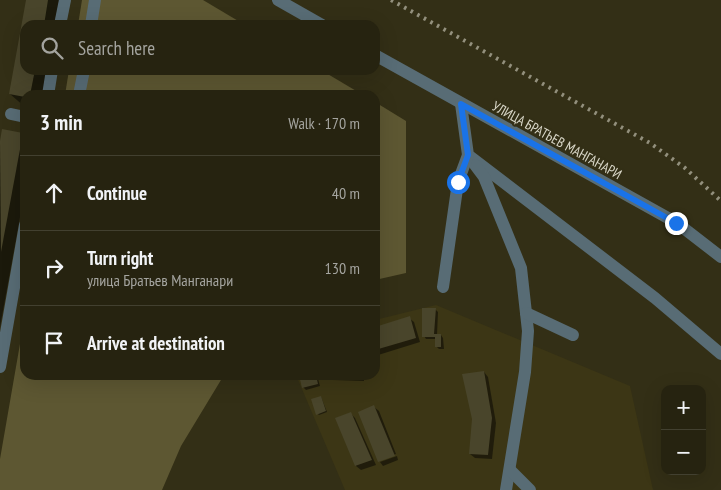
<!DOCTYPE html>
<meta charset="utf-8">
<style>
body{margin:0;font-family:"PT Sans Narrow",sans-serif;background:#2e2b19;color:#f1f3f6}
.controls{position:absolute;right:15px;bottom:15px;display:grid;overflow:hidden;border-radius:10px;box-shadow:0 5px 20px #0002}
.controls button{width:45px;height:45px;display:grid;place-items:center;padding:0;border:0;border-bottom:1px solid #424030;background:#262310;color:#f1f3f6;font:25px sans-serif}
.stop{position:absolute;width:15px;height:15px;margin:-11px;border:4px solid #1a73e8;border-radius:50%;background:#fff}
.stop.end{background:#1a73e8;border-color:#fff;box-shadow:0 1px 5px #0008}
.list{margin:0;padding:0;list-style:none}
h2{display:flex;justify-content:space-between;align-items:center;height:65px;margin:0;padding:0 20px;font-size:21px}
h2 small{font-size:16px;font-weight:400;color:#a4a49f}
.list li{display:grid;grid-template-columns:32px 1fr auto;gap:15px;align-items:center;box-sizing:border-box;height:75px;padding:0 20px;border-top:1px solid #424030}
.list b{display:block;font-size:19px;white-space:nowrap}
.list p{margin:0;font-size:16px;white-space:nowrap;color:#a4a49f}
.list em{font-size:16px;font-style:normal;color:#a4a49f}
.icon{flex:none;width:28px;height:28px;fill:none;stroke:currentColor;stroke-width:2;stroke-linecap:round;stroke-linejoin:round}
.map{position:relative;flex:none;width:721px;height:490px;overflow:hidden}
.search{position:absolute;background:#262310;box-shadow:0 5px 20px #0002;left:20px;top:20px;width:360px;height:55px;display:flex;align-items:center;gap:12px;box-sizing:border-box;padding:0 18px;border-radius:15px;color:#a4a49f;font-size:19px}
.panel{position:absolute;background:#262310;box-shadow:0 5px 20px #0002;left:20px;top:90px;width:360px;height:290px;border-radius:15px}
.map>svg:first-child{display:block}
.built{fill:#3c3615}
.green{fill:#5d5732}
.shadow{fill:#0007}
.building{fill:#49452b}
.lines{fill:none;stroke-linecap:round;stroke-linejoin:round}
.minor{stroke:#586c75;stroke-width:12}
.rail{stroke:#93907d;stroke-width:4;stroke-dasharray:2.5 5;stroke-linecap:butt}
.route{stroke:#1a73e8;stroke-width:6}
.labels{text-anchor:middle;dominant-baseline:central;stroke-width:4.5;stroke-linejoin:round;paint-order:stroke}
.street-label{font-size:14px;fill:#d8d6c7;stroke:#332f16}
</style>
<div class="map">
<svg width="721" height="490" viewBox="0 0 721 490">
<rect width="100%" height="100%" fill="#332f16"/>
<path class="built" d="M436 305 630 386 653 490H345L296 375H375V320Z"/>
<g class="green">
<path d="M82 0H203L245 25H78Z"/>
<path d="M69 70H321L363 95H65Z"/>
<path d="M375 102 406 121V273L375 280Z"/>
<path d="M25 315V375H224L181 446 162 490H0V459Z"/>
</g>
<g class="shadow">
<path d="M28 0H63L59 25H25V70H50L45 95H25V107L10 94Z"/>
<path d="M3 131 22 134 25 137V190L0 327V148Z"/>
<path d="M435 309 438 312 437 335H441L443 338 444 349H439L436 346V339H426L424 336Z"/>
<path d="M409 318 414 322 420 342 375 356V328Z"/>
<path d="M484 372 488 377 496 423 492 459 475 458 470 454 473 419Z"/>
<path d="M300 375H317L320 386 306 390 303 387Z"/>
<path d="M330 375H364V381L333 380Z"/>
<path d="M321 397 327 412 319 415 318 414Z"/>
<path d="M374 407 379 411 396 454 379 460V462Z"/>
<path d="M350 413 355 418 376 465 361 470 356 466 337 418Z"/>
<path d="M397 456 398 460 383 466 380 462Z"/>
</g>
<g class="building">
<path d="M26 0H48L44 25H25V70H35L30 95H25V97L9 94Z"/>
<path d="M2 129 23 133 1 252 0 141Z"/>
<path d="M422 308H436L434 334H441V347H435V337H422Z"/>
<path d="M410 316 416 338 375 350V327Z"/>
<path d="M484 371 492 418 488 455 469 454 472 419 462 374Z"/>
<path d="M299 375H316L318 384 302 388Z"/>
<path d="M329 375H362V378L329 377Z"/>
<path d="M321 396 326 411 316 415 311 399Z"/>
<path d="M374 405 395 456 378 462 358 412Z"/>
<path d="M351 412 372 460 355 466 335 418Z"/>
</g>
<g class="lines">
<g class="minor">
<path d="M278 0 322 25"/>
<path d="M60 25 65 0"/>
<path d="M91 25 95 0"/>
<path d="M375 55 677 223 721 257"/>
<path d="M48 95 52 70"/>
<path d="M79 95 84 70"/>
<path d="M461 104 468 155 655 298 721 354"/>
<path d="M11 114 25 117"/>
<path d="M475 165 484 177 521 268 528 331 525 372 506 490"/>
<path d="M443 287 458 182 468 155"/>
<path d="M526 313 573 335"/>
<path d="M0 367 25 225"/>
<path d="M510 470 530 490"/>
</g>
<path class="rail" d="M391 0 650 143 685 168 721 201"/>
</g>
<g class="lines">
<path class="route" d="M458 182 468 155 461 104 676 223"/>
</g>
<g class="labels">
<g class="street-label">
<text transform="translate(557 140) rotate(29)">УЛИЦА БРАТЬЕВ МАНГАНАРИ</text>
</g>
</g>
</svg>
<div class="controls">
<button>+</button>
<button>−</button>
</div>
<div class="stop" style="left:458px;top:182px"></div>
<div class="stop end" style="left:676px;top:223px"></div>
<div class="search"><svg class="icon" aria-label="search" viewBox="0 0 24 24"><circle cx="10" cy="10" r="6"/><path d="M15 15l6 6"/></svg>Search here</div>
<section class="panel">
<h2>3 min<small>Walk · 170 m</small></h2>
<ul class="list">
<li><svg class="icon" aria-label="ahead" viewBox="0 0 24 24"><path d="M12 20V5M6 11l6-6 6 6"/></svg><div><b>Continue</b></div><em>40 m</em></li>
<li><svg class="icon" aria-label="right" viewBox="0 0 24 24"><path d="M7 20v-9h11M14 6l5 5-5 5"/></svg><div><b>Turn right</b><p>улица Братьев Манганари</p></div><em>130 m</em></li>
<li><svg class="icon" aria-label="arrive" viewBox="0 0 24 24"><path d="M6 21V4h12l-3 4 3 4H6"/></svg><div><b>Arrive at destination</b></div></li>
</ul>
</section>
</div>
